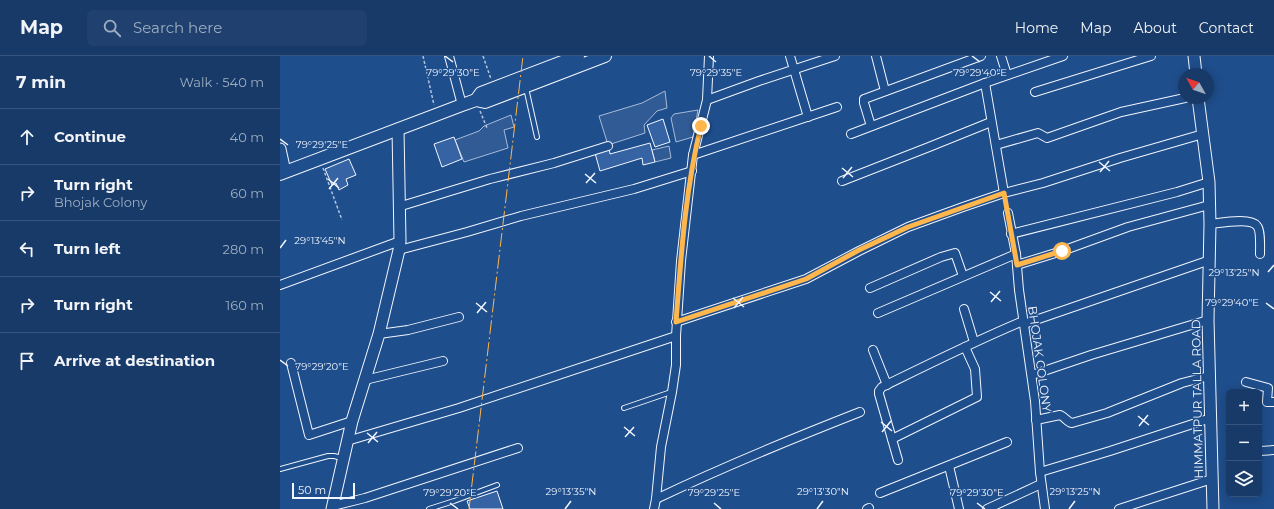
<!DOCTYPE html>
<meta charset="utf-8">
<style>
body{margin:0;font-family:Montserrat,sans-serif;background:#20416f;color:#f1f3f6}
.controls{position:absolute;right:12px;bottom:12px;display:grid;overflow:hidden;border-radius:6px;box-shadow:0 2px 10px #0003}
.controls button{width:36px;height:36px;display:grid;place-items:center;padding:0;border:0;border-bottom:1px solid #36547d;background:#173a69;color:#f1f3f6;font:20px sans-serif}
.compass{position:absolute;left:898px;top:12px;width:36px;height:36px;border-radius:50%;background:#173a69;box-shadow:0 2px 10px #0003;rotate:310deg}
.scale{position:absolute;left:12px;bottom:10px;width:63px;box-sizing:border-box;padding-left:4px;border:2px solid #f2f6ff;border-top:0;font-size:11px;line-height:14px;white-space:nowrap;color:#f2f6ff;-webkit-text-stroke:3px #1f4e8c;paint-order:stroke}
.stop{position:absolute;width:12px;height:12px;margin:-9px;border:3px solid #ffb74d;border-radius:50%;background:#fff}
.stop.end{background:#ffb74d;border-color:#fff;box-shadow:0 1px 4px #0008}
.list{margin:0;padding:0;list-style:none}
h2{display:flex;justify-content:space-between;align-items:center;height:52px;margin:0;padding:0 16px;font-size:17px}
h2 small{font-size:13px;font-weight:400;color:#9eadc0}
.list li{display:grid;grid-template-columns:26px 1fr auto;gap:12px;align-items:center;box-sizing:border-box;height:56px;padding:0 16px;border-top:1px solid #36547d}
.list b{display:block;font-size:15px;white-space:nowrap}
.list p{margin:0;font-size:13px;white-space:nowrap;color:#9eadc0}
.list em{font-size:13px;font-style:normal;color:#9eadc0}
.icon{flex:none;width:22px;height:22px;fill:none;stroke:currentColor;stroke-width:2;stroke-linecap:round;stroke-linejoin:round}
.map{position:relative;flex:none;width:994px;height:453px;overflow:hidden}
header{display:flex;align-items:center;gap:24px;box-sizing:border-box;height:56px;padding:0 20px;background:#173a69;border-bottom:1px solid #36547d}
header strong{font-size:19px}
nav{display:flex;gap:22px;margin-inline-start:auto;font-size:14px}
.search{width:280px;height:36px;background:#20416f;display:flex;align-items:center;gap:10px;box-sizing:border-box;padding:0 14px;border-radius:6px;color:#9eadc0;font-size:15px}
main{display:flex}
aside{flex:1;background:#173a69}
.map>svg:first-child{display:block}
.built{fill:#305b95;stroke:#a8bbd7}
.building{fill:#3563a3;stroke:#f2f6ff}
.lines{fill:none;stroke-linecap:round;stroke-linejoin:round}
.lane-casing{stroke:#f2f6ff;stroke-width:6}
.street-casing{stroke:#f2f6ff;stroke-width:10}
.secondary-casing{stroke:#f2f6ff;stroke-width:13}
.primary-casing{stroke:#f2f6ff;stroke-width:14}
.path{stroke:#b3c4dc;stroke-width:1.5;stroke-dasharray:3 2;stroke-linecap:butt}
.lane{stroke:#1f4e8c;stroke-width:4}
.street{stroke:#1f4e8c;stroke-width:8}
.secondary{stroke:#1f4e8c;stroke-width:11}
.primary{stroke:#1f4e8c;stroke-width:12}
.power{stroke:#ffb74d;stroke-width:1;stroke-dasharray:14 3 2 3;stroke-linecap:butt}
.route{stroke:#ffb74d;stroke-width:5}
.ticks{fill:none;stroke:#f2f6ff;stroke-width:1.5}
.labels{text-anchor:middle;dominant-baseline:central;stroke-width:3;stroke-linejoin:round;paint-order:stroke}
.street-label{font-size:12px;fill:#f2f6ff;stroke:#1f4e8c}
.ticks-label{font-size:10px;text-anchor:middle;fill:#f2f6ff;stroke:#1f4e8c;stroke-width:3;stroke-linejoin:round;paint-order:stroke}
</style>
<header>
<strong>Map</strong>
<div class="search"><svg class="icon" aria-label="search" viewBox="0 0 24 24"><circle cx="10" cy="10" r="6"/><path d="M15 15l6 6"/></svg>Search here</div>
<nav><a>Home</a><a>Map</a><a>About</a><a>Contact</a></nav>
</header>
<main>
<aside>
<h2>7 min<small>Walk · 540 m</small></h2>
<ul class="list">
<li><svg class="icon" aria-label="ahead" viewBox="0 0 24 24"><path d="M12 20V5M6 11l6-6 6 6"/></svg><div><b>Continue</b></div><em>40 m</em></li>
<li><svg class="icon" aria-label="right" viewBox="0 0 24 24"><path d="M7 20v-9h11M14 6l5 5-5 5"/></svg><div><b>Turn right</b><p>Bhojak Colony</p></div><em>60 m</em></li>
<li><svg class="icon" aria-label="left" viewBox="0 0 24 24"><path d="M17 20v-9H6M10 6l-5 5 5 5"/></svg><div><b>Turn left</b></div><em>280 m</em></li>
<li><svg class="icon" aria-label="right" viewBox="0 0 24 24"><path d="M7 20v-9h11M14 6l5 5-5 5"/></svg><div><b>Turn right</b></div><em>160 m</em></li>
<li><svg class="icon" aria-label="arrive" viewBox="0 0 24 24"><path d="M6 21V4h12l-3 4 3 4H6"/></svg><div><b>Arrive at destination</b></div></li>
</ul>
</aside>
<div class="map">
<svg width="994" height="453" viewBox="0 0 994 453">
<rect width="100%" height="100%" fill="#1f4e8c"/>
<g class="built">
<path d="M385 35 387 52 377 55 364 69 365 77 328 89 319 60 362 47Z"/>
<path d="M418 54 413 81 396 86 391 62 394 58Z"/>
<path d="M231 59 234 71 224 74 228 92 184 106 175 84 199 75 204 70Z"/>
<path d="M389 90 391 102 375 106 372 94Z"/>
</g>
<g class="building">
<path d="M383 63 390 86 375 91 367 69Z"/>
<path d="M174 81 182 103 162 111 154 88Z"/>
<path d="M370 87 375 106 363 109 362 102 320 115 315 97 329 92 330 98Z"/>
<path d="M69 103 76 119 66 123 68 129 59 134 56 127 52 129 45 113Z"/>
<path d="M217 435 223 453H190L187 445Z"/>
</g>
<g class="lines">
<defs>
<g id="lane">
<path d="M246 32 257 81"/>
<path d="M344 352 391 336"/>
<path d="M0 413 48 400H54L62 402"/>
<path d="M149 453 174 445 217 429"/>
</g>
<g id="street">
<path d="M169 0 182 49"/>
<path d="M510 0 528 61"/>
<path d="M596 0 605 35"/>
<path d="M721 0 727 19"/>
<path d="M705 27 724 137"/>
<path d="M755 36 871 0"/>
<path d="M427 44 479 25 555 0"/>
<path d="M591 70 584 47V43L587 42 701 0"/>
<path d="M571 78 705 27 783 0"/>
<path d="M716 89 758 77 767 82 841 56 905 42"/>
<path d="M413 99 557 51"/>
<path d="M562 125 649 91 711 66"/>
<path d="M118 151 210 123 274 107 328 90"/>
<path d="M728 157 736 198 739 234 755 345 760 416 765 453"/>
<path d="M930 168C940 167 971 161 977 170 981 174 980 192 980 198"/>
<path d="M731 178 897 136 929 126"/>
<path d="M119 194 187 176 241 160 354 133 412 115"/>
<path d="M737 209 782 195 848 171 929 149"/>
<path d="M0 229 120 185"/>
<path d="M590 232 661 201 675 197 683 220"/>
<path d="M684 253 694 286"/>
<path d="M598 257 736 198"/>
<path d="M396 266 526 223 579 195 628 171 683 151 724 137 763 127 840 102 923 78"/>
<path d="M744 268 930 204"/>
<path d="M99 278 128 274 179 261"/>
<path d="M593 294 607 329"/>
<path d="M11 307 29 379 72 365"/>
<path d="M752 319 811 299 928 264"/>
<path d="M85 324 163 305"/>
<path d="M966 326 988 332 987 346H994"/>
<path d="M756 364 780 359C785 361 787 366 792 367L827 357 902 327 929 320"/>
<path d="M612 383 697 341 695 313 685 291"/>
<path d="M67 385 179 352 396 280"/>
<path d="M980 395 994 394"/>
<path d="M618 404 599 338V335L602 331C649 308 695 285 743 265"/>
<path d="M669 410 679 453"/>
<path d="M760 416 830 395 931 362"/>
<path d="M600 437 727 386"/>
<path d="M376 443C443 411 511 383 580 356"/>
<path d="M53 450 85 442 238 392"/>
<path d="M374 453 376 443 381 391 392 336 396 309V280L401 205 413 99 427 44 429 0"/>
<path d="M587 453 589 452"/>
<path d="M707 453 761 428"/>
<path d="M839 453 932 423"/>
</g>
<g id="secondary">
<path d="M914 0 916 18"/>
<path d="M918 42 929 126 930 168 928 264 933 453"/>
<path d="M0 93 5 116"/>
<path d="M52 453 72 365 99 278 119 194 120 185 118 73"/>
</g>
<g id="primary">
<path d="M196 44 201 37 298 0"/>
<path d="M0 118 182 49 196 44 205 46 325 0"/>
</g>
</defs>
<use href="#lane" class="lane-casing"/>
<use href="#street" class="street-casing"/>
<use href="#secondary" class="secondary-casing"/>
<use href="#primary" class="primary-casing"/>
<g class="path">
<path d="M143 0 154 49"/>
<path d="M203 0 211 23"/>
<path d="M200 55 207 72"/>
<path d="M43 112 62 164"/>
</g>
<use href="#lane" class="lane"/>
<use href="#street" class="street"/>
<use href="#secondary" class="secondary"/>
<use href="#primary" class="primary"/>
<path class="power" d="M189 453 243 0"/>
</g>
<g class="lines">
<path class="route" d="M421 70C405 134 401 201 396 266L526 223 579 194 628 171 724 137 737 209 782 195"/>
</g>
<path class="ticks" d="M165 0 173 6M429 0 436 6M692 0 700 6M0 83 8 89M819 106 830 115M562 112 573 121M820 116 829 105M305 118 316 127M563 122 572 111M48 123 59 132M306 127 315 117M49 133 58 122M0 192 6 184M988 216 994 209M710 236 721 245M453 242 464 251M711 246 720 235M196 247 207 256M986 247 994 253M454 252 463 241M197 257 206 246M0 304 8 310M858 360 869 369M601 366 612 375M859 370 868 359M344 371 355 380M602 376 611 365M87 377 98 386M345 381 354 371M88 387 97 376M170 447 178 453M434 447 441 453M697 447 705 453M285 453 291 445M537 453 543 445M789 453 795 445"/>
<g class="labels">
<g class="street-label">
<text transform="translate(760 303) rotate(82)">BHOJAK COLONY</text>
<text transform="translate(917 343) rotate(-91)">HIMMATPUR TALLA ROAD</text>
</g>
</g>
<g class="ticks-label">
<text x="173" y="20">79°29'30"E</text>
<text x="436" y="20">79°29'35"E</text>
<text x="700" y="20">79°29'40"E</text>
<text x="42" y="92">79°29'25"E</text>
<text x="40" y="188">29°13'45"N</text>
<text x="954" y="220">29°13'25"N</text>
<text x="952" y="250">79°29'40"E</text>
<text x="42" y="314">79°29'20"E</text>
<text x="291" y="439">29°13'35"N</text>
<text x="543" y="439">29°13'30"N</text>
<text x="795" y="439">29°13'25"N</text>
<text x="170" y="440">79°29'20"E</text>
<text x="434" y="440">79°29'25"E</text>
<text x="697" y="440">79°29'30"E</text>
</g>
</svg>
<div class="controls">
<button>+</button>
<button>−</button>
<button><svg class="icon" aria-label="layers" viewBox="0 0 24 24"><path d="M12 4l9 5-9 5-9-5zM3 14l9 5 9-5"/></svg></button>
</div>
<svg class="compass" viewBox="-18 -18 36 36"><path d="M0-13l5 13h-10z" fill="#e53935"/><path d="M0 13l5-13h-10z" fill="#9eadc0"/></svg>
<div class="scale">50 m</div>
<div class="stop" style="left:782px;top:195px"></div>
<div class="stop end" style="left:421px;top:70px"></div>
</div>
</main>
